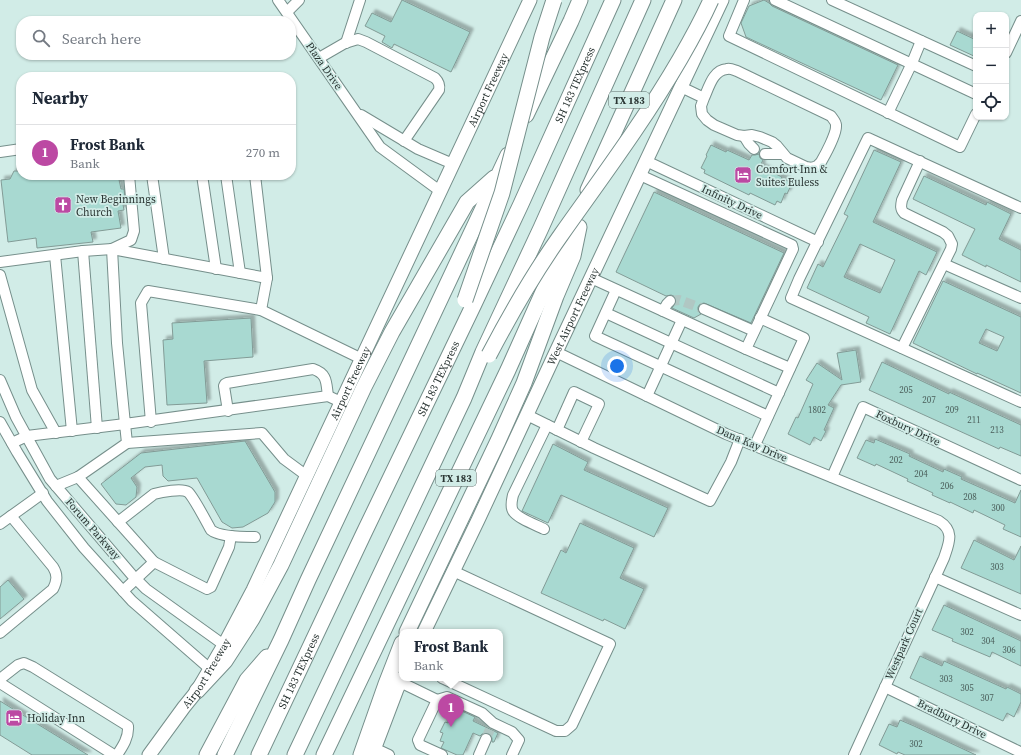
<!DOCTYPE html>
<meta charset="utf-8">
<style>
body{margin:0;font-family:"Source Serif 4",serif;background:#f6f6f7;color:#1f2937}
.controls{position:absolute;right:12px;top:12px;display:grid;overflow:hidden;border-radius:8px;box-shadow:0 1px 3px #0004}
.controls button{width:36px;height:36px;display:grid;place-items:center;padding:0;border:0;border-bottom:1px solid #e0e1e3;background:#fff;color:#1f2937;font:20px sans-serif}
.you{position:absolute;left:617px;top:366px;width:14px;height:14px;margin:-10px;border:3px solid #fff;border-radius:50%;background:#1a73e8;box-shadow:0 0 0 6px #1a73e833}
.badge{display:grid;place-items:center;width:26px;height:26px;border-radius:50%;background:#bc49a3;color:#fff;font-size:13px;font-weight:700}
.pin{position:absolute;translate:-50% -33px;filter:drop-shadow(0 1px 2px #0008)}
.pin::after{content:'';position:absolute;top:21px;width:14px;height:12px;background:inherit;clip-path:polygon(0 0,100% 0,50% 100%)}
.popup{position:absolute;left:399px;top:629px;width:104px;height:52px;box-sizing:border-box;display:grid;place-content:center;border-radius:8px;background:#fff;filter:drop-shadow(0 1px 3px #0005);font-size:13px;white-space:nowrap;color:#747a83}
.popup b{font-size:15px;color:#1f2937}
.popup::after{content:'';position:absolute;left:50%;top:100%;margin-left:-8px;border:8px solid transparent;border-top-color:#fff}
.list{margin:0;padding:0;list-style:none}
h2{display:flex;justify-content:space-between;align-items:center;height:52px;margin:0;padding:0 16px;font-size:17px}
h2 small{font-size:13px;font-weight:400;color:#747a83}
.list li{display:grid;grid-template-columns:26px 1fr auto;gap:12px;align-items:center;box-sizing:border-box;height:56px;padding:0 16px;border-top:1px solid #e0e1e3}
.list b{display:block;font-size:15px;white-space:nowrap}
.list p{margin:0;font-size:13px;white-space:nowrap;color:#747a83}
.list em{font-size:13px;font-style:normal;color:#747a83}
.icon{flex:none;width:22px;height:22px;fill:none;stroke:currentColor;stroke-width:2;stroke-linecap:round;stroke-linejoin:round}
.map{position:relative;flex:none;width:1021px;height:755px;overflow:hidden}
.search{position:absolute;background:#fff;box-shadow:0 1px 3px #0004;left:16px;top:16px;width:280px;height:44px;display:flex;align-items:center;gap:10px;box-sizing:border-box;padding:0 14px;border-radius:16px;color:#747a83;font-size:15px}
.panel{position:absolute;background:#fff;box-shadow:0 1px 3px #0004;left:16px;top:72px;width:280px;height:108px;border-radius:16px}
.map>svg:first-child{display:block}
.building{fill:#a8d9d1;stroke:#829b96;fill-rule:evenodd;filter:url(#shadow)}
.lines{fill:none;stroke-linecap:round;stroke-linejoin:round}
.minor-tunnel{stroke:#b0c7c3;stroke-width:10;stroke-dasharray:10 5;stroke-linecap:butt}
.minor-casing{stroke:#768f8b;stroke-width:12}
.major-casing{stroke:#768f8b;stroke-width:15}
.highway-casing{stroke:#768f8b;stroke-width:17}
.minor{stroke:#fff;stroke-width:10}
.major{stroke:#fff;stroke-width:13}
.highway{stroke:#fff;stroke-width:15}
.highway-bridge-casing{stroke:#768f8b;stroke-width:17;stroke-linecap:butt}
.highway-bridge{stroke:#fff;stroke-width:15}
.labels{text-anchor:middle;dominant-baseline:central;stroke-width:3.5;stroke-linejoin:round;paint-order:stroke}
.number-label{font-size:9px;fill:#4a5e5a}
.shield{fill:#d1ece7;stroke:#5c6c69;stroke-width:1}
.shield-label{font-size:10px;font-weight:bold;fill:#2a3533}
.street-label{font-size:11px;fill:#2a3533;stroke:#d1ece7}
.poi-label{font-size:11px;fill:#2a3533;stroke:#d1ece7;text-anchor:start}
</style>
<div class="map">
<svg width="1021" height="755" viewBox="0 0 1021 755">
<defs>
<filter id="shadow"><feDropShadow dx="3.5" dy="-3.5" stdDeviation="1" flood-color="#0004"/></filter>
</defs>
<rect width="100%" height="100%" fill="#d1ece7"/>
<g class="building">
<path d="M402 0 470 32 451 72 394 44 392 48 382 42 385 36 365 26 372 13 391 22Z"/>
<path d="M764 0 769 3 772 6 898 65 881 100 746 37 741 23 748 8 749 6Z"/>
<path d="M957 31 976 40V57L950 45Z"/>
<path d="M711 145 726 152 727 150 749 160 752 155H755L759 154 760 158 763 160 761 164H762L761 167 782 177 781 178 792 183 787 194 785 193 781 203 777 201 775 205 750 193 749 195 704 173 705 170 701 168 707 156 706 155Z"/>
<path d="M874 150 901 162 873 222 937 252 926 275 919 271 890 334 866 323 869 317 807 288 818 264 823 267 848 216 844 214ZM860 244 895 260 880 293 844 277Z"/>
<path d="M14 171H21V175H118L121 189H124L125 199H122L124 210 118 211 121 228 91 232 93 242 37 248 36 238 8 242 1 180 10 179Z"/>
<path d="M924 176 986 205 987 202 1011 214 999 239 1021 250V282L986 265V267L962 255 975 229 913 199Z"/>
<path d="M654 192 784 253 751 323 704 303 700 304 698 307V310L701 314 694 318 672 308 676 302V299L674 296 671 295 666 296 616 272Z"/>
<path d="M943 281 1021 317V393L977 373V374L913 343ZM986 329 1004 337 997 351 979 343Z"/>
<path d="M251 318 253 357 204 361 207 403 167 405 163 340 173 339 172 323Z"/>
<path d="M856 350 861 382 841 385 828 405 834 408 824 430 826 431 821 441 814 437 810 445 788 434 796 417 798 418 813 384 806 380 817 363 842 380 837 353Z"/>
<path d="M882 362 949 394V392L1021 425V456L1000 447 999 449 869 390Z"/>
<path d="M875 439 910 454 909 456 943 472 944 469 962 477 961 479 1015 503 1021 490V537L1003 529 1005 525 974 510 973 513 950 502V503L932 495 933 493 907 481 908 479 876 464 875 466 857 458 866 440 874 443Z"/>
<path d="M245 441 275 492V502L268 513 243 527 232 528 222 522 197 478 168 481 163 476 162 465 145 467 131 478 137 487 136 497 126 505 116 504 101 484 141 453Z"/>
<path d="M553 444 588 462 584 470 668 508 654 537 561 495 548 523 522 511Z"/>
<path d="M580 523 634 548 620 578 644 589 625 629 604 619 603 621 541 593 561 550 566 553Z"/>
<path d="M974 540 1014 560 1021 546V594L961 568Z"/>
<path d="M8 580 24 599 0 619V587Z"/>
<path d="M944 605 1021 641V666L992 652 990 657 952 641 953 639 932 630Z"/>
<path d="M920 656 942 666 944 661 1006 689 1007 687 1021 694V702L1014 717 1007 713 1003 721 910 678Z"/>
<path d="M0 701 88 755H32L0 735Z"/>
<path d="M455 708 475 717 473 721 498 733 494 742H492V738L489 733H485L482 734 480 736 473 733 463 755H457L441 748 444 742 440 741 443 733 440 732 445 722 448 723Z"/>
<path d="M900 720 914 726 976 755H905L898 752 897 754 879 745 889 724 897 727Z"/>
</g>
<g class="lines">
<g class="minor-tunnel">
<path d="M670 301 679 300 704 309"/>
<path d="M486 739 490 729"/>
</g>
<defs>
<g id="minor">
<path d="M278 0 380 147 440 191"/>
<path d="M744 0 729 36 960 147 976 114"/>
<path d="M775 0 976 94"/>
<path d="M832 0 976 66"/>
<path d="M287 12 299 0"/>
<path d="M346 43 360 0"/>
<path d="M1006 53 1021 21"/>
<path d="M319 58 345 43 358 39 366 42 435 78C439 82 440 85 439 90L404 141"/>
<path d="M681 87 704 98 701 106 702 114 707 120 714 125 737 135 744 136 752 135 760 137 772 142 777 146 787 158 806 167 812 168 817 166 821 162C825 155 837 133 836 125 836 122 833 119 831 116L737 71C734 70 730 68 727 69 713 70 709 87 704 98"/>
<path d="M888 113 912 63 921 41"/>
<path d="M361 115 418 149 453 164"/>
<path d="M744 136 749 144 754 149"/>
<path d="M0 152 21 149"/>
<path d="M765 154H783"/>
<path d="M646 161 818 242"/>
<path d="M152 175 164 259"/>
<path d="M202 175 216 269"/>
<path d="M226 175 240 273"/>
<path d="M255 175 267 278"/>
<path d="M1021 208 868 138 799 279 791 298 1021 402"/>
<path d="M112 249 117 343 125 424 328 396 341 402"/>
<path d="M112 249 131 240 134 231 129 175"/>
<path d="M83 251 97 428"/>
<path d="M55 255 72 431"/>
<path d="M0 262 83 251 112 249 267 278 261 310"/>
<path d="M944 264 1021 298"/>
<path d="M0 275 32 390 56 433"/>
<path d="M591 278 746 349 793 249 792 245 640 175"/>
<path d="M616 290 595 336 768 416"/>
<path d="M704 309 754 331"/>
<path d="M663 311 667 304 670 301"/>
<path d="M606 313 779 393"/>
<path d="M902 348 951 249 952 244 948 236 943 232 904 213C900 209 901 205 902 200L920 161"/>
<path d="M746 349 790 368"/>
<path d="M556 352 726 434 939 521C955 531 949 543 944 558L854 755"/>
<path d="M0 380 16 417 50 479 132 575 146 589 224 645"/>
<path d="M647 396 682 320"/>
<path d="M228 411 224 386 225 384 227 383 313 369C328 374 326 383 328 396"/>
<path d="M527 415 594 448 710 501 731 462 740 439"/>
<path d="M0 422 17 452 47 501 84 548 132 601 210 669"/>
<path d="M151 422 141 303 148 291 261 310 362 359"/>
<path d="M557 430 574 392 599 404 581 442"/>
<path d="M12 443 27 436 125 424 127 443 78 477 154 562 123 591"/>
<path d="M127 443 262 433 284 459 307 476"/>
<path d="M755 445 804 338 760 318"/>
<path d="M832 477 863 407 1021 480"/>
<path d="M56 486 78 477"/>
<path d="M118 522 154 494C161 492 182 488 188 492 193 496 207 523 211 530 219 537 244 537 255 537"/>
<path d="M0 524 43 493"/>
<path d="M544 529C536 525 517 518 513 511 510 506 512 500 513 495L547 425"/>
<path d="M154 562 207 589 211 587 229 547 231 536"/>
<path d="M935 577 1021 615"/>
<path d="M0 633 53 589C57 581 58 575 53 567L11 516"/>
<path d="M442 678 556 731H565L572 725 610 644 453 571"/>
<path d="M0 679 18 665 24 663 33 667 128 726C129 737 123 746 117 755"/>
<path d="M400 682 437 700 418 740 420 745 442 755"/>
<path d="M0 683 114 755"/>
<path d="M885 687 1018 751"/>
<path d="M437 700 447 697 482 713 493 723 512 732 519 740 512 755"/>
<path d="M374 748 389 755"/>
<path d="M479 755 486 739"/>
</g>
<g id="major">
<path id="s1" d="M424 632 478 520 556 352 722 0"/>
<path id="s2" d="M149 755 184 707 197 691 224 645 253 590 530 0"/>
<path d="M372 755 397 689 402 678"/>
</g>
<g id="highway">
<path d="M526 115 571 21 580 0"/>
<path d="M588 190 674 0"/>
<path d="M407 632 498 441 524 383 556 296 573 256 579 227"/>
<path d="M197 691 225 661 252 619 281 565 364 387 392 332 467 202 494 178"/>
<path d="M207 755 247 680 267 657"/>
<path d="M225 755 281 640 308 580 508 155"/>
<path id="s3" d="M259 755 363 535 474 304 521 204 613 0"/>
<path d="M295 755 464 398 483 352 541 228 643 0"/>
<path d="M324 755 508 370 573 225"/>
<path d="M361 755 386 684 402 643"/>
</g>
</defs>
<use href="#minor" class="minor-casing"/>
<use href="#major" class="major-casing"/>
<use href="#highway" class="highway-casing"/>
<use href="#minor" class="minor"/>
<use href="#major" class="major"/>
<use href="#highway" class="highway"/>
<defs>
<g id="highway-bridge">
<path d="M465 300 502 193 542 37 554 0"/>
<path d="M489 355C511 313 534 273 561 235 602 177 644 121 680 59 691 40 702 20 711 0"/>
</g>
</defs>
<use href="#highway-bridge" class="highway-bridge-casing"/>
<use href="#highway-bridge" class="highway-bridge"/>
</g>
<defs>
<symbol id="hotel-square" viewBox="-11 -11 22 22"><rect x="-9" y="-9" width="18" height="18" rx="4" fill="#bc49a3" stroke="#d1ece7"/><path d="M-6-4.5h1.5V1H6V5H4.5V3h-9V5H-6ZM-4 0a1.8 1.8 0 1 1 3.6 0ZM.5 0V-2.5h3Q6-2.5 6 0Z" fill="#fff"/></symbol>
<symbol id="church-square" viewBox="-11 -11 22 22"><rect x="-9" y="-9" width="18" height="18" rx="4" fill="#bc49a3" stroke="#d1ece7"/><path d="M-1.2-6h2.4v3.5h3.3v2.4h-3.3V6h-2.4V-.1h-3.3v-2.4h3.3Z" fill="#fff"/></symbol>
</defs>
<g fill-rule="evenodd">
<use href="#hotel-square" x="733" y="165" width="20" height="20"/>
<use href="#church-square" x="53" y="195" width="20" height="20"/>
<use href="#hotel-square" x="4" y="708" width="20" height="20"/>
</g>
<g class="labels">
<g class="number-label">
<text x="906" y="390">205</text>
<text x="929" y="400">207</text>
<text x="817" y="410">1802</text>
<text x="952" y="410">209</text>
<text x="974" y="420">211</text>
<text x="997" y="430">213</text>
<text x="896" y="460">202</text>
<text x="921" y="474">204</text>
<text x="947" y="486">206</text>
<text x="970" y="497">208</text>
<text x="998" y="508">300</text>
<text x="997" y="567">303</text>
<text x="967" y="632">302</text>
<text x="988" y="641">304</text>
<text x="1009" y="650">306</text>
<text x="946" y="679">303</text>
<text x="967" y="688">305</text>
<text x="987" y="698">307</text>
<text x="916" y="744">302</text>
</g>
<g class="shield">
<rect x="609" y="92" width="40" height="16" rx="3"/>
<rect x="436" y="470" width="40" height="16" rx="3"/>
</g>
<g class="shield-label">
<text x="629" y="100">TX 183</text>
<text x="456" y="478">TX 183</text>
</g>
<g class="street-label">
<text transform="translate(324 66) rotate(55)">Plaza Drive</text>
<text stroke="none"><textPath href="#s3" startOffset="741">SH 183 TEXpress</textPath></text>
<text stroke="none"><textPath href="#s2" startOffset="748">Airport Freeway</textPath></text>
<text transform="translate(732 202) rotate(25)">Infinity Drive</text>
<text stroke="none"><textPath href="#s1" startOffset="349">West Airport Freeway</textPath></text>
<text stroke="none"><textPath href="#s3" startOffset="417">SH 183 TEXpress</textPath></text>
<text stroke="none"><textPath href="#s2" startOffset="424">Airport Freeway</textPath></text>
<text transform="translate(908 428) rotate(25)">Foxbury Drive</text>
<text transform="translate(752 444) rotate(23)">Dana Kay Drive</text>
<text transform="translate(93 529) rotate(49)">Forum Parkway</text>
<text transform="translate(904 644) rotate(-66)">Westpark Court</text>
<text stroke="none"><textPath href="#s3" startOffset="93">SH 183 TEXpress</textPath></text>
<text stroke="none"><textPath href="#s2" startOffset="100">Airport Freeway</textPath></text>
<text transform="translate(952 719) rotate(26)">Bradbury Drive</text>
</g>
<g class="poi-label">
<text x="756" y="169">Comfort Inn &amp;<tspan x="756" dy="13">Suites Euless</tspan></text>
<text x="76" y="199">New Beginnings<tspan x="76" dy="13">Church</tspan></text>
<text x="27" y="718">Holiday Inn</text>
</g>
</g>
</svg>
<div class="controls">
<button>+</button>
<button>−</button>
<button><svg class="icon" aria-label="locate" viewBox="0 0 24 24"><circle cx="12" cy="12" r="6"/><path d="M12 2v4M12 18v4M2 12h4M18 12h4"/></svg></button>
</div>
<div class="you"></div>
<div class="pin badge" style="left:451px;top:727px">1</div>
<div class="popup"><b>Frost Bank</b>Bank</div>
<div class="search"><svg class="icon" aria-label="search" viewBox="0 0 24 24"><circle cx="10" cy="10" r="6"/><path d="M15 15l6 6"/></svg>Search here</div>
<section class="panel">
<h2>Nearby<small></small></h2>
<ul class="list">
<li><span class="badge">1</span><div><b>Frost Bank</b><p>Bank</p></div><em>270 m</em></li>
</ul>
</section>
</div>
